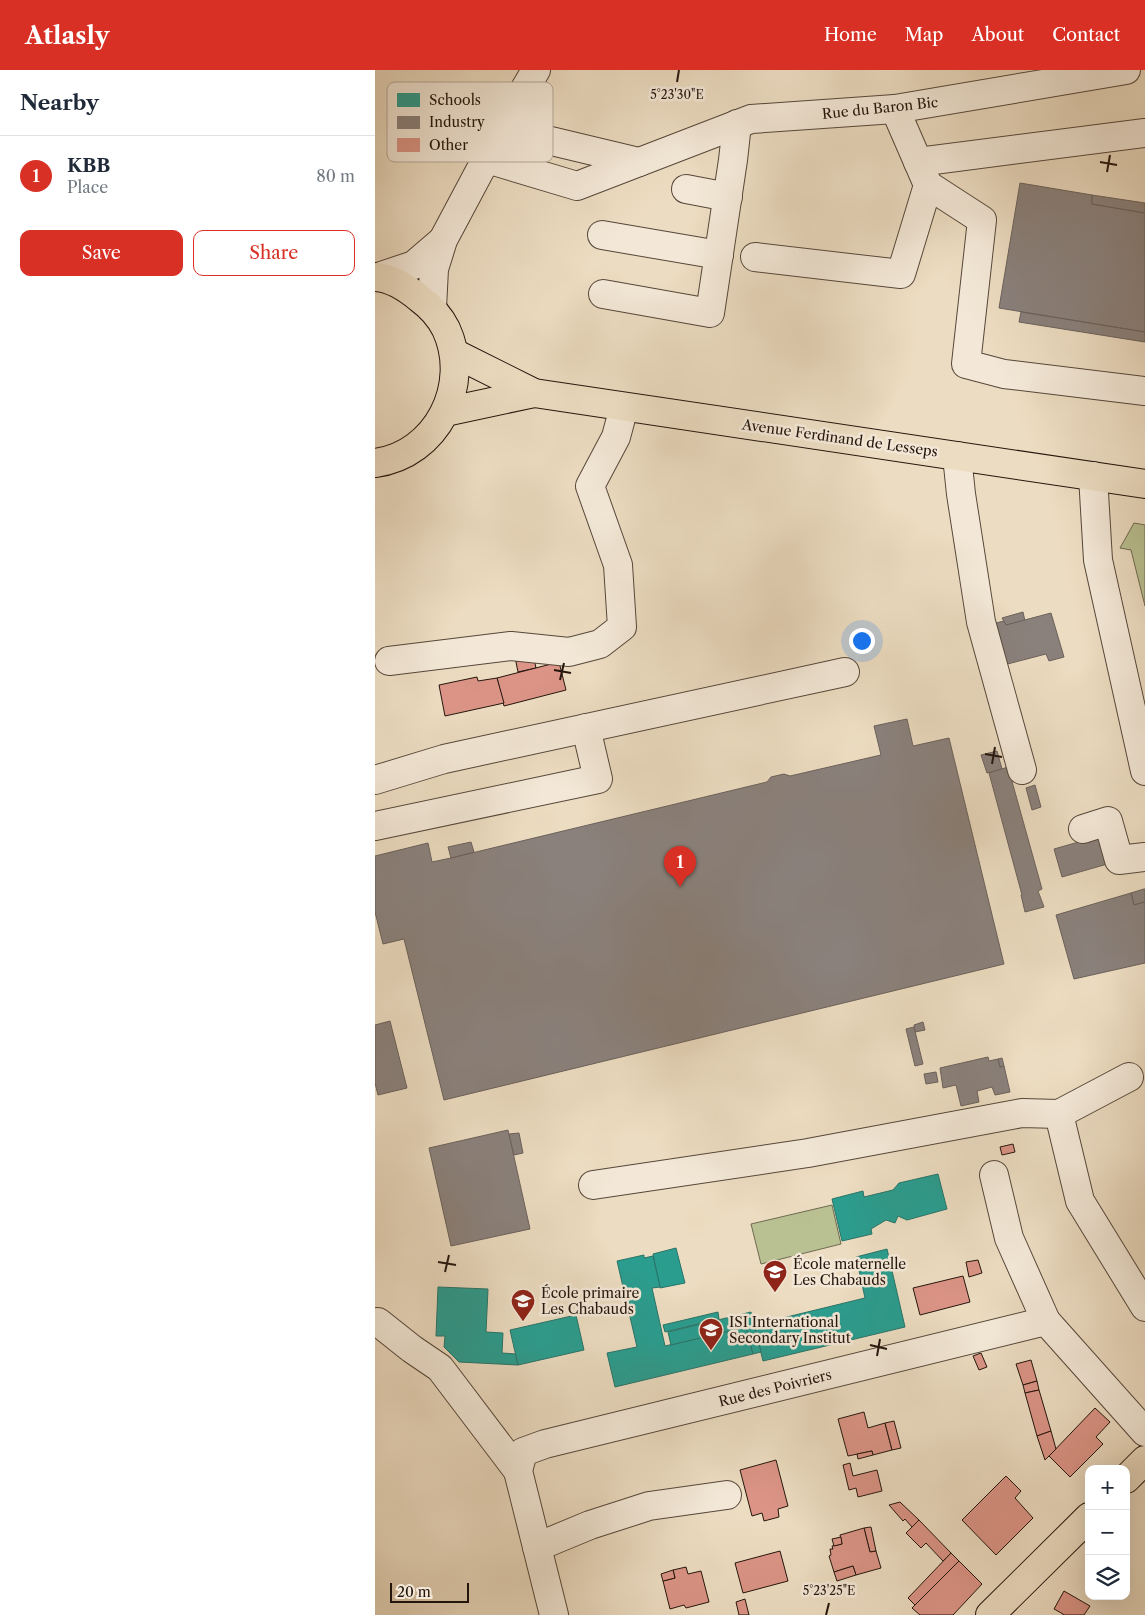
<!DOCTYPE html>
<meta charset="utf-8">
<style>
body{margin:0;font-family:"Libre Caslon Text",serif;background:#f2f2f3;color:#1f2937}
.controls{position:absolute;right:15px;bottom:15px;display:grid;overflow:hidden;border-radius:10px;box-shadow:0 5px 20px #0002}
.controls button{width:45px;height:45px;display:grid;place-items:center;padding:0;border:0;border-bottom:1px solid #e0e1e3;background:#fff;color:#1f2937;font:25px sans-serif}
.scale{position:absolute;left:15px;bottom:12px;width:79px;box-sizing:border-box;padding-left:5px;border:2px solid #24150d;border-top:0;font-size:14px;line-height:18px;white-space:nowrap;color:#24150d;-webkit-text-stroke:4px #f3e8d7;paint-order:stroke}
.you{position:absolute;left:486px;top:570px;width:18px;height:18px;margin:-12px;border:4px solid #fff;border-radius:50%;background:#1a73e8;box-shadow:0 0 0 8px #1a73e833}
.badge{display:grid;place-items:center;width:32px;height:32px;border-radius:50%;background:#d93025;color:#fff;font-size:16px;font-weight:700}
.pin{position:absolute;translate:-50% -41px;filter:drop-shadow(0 1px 2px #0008)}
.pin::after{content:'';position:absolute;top:26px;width:18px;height:15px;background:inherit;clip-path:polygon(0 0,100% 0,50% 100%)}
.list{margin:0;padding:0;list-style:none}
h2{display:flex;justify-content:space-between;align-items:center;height:65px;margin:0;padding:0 20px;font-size:21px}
h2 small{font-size:16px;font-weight:400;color:#747a83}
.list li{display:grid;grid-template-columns:32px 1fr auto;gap:15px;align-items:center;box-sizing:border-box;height:80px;padding:0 20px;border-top:1px solid #e0e1e3}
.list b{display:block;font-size:19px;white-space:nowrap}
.list p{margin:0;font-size:16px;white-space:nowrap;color:#747a83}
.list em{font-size:16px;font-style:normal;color:#747a83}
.actions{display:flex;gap:10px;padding:15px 20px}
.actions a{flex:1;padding:11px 0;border:1px solid #d93025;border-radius:10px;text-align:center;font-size:18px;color:#d93025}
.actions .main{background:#d93025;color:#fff}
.icon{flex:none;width:28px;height:28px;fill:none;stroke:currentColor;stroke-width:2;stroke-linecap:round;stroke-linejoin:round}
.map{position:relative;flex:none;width:770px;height:1545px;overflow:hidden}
header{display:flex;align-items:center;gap:30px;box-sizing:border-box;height:70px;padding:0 25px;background:#d93025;color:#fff}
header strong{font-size:24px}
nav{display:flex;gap:28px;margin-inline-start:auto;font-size:18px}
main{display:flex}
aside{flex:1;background:#fff}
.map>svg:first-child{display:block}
.green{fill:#b9c092;stroke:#6e6a50}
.schools{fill:#2a9d8f;stroke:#287468}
.industry{fill:#8a817c;stroke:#6b615b}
.building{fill:#db9486;stroke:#24150d}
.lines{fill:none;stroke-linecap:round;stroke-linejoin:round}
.minor-casing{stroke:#56473a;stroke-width:30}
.major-casing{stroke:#24150d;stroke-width:30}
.minor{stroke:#f3e8d7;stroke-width:28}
.major{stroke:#ecdcc1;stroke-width:28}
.ticks{fill:none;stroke:#24150d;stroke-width:2}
.labels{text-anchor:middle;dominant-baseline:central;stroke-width:5;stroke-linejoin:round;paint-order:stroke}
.street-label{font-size:14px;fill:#24150d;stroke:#f3e8d7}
.poi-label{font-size:14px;fill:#24150d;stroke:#f3e8d7;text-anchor:start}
.key{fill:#f3e8d7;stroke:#b5a99a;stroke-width:1}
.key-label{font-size:14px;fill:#24150d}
.ticks-label{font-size:12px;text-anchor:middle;fill:#24150d;stroke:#f3e8d7;stroke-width:5;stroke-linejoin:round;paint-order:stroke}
</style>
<header>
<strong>Atlasly</strong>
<nav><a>Home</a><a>Map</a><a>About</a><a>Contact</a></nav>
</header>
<main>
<aside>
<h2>Nearby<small></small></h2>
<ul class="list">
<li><span class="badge">1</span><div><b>KBB</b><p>Place</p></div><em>80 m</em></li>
</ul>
<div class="actions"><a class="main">Save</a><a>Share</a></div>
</aside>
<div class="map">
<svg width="770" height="1545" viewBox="0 0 770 1545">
<rect width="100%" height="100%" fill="#ecdcc1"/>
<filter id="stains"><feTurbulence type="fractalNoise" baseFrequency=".004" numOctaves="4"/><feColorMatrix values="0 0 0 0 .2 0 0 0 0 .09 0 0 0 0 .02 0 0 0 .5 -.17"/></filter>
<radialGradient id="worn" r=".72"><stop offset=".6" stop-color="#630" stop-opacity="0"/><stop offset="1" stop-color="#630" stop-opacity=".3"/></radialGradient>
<g class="green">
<path d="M759 453 770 455V536L756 480 745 478Z"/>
<path d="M457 1135 466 1174 386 1194 376 1154Z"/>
</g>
<g class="schools">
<path d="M563 1104 572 1139 532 1150 523 1146 520 1153 511 1150 496 1159 497 1164 467 1171 457 1129 488 1121 489 1127 518 1120 524 1113Z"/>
<path d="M301 1178 310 1213 285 1218 278 1184Z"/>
<path d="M512 1179 530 1257 388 1291 379 1255 490 1228 481 1187Z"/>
<path d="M269 1185V1188L278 1186 285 1217 277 1218 290 1276 371 1257 378 1284 240 1317 232 1283 262 1277 242 1191Z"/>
<path d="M63 1217 113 1219 111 1262 128 1263 127 1283 141 1284 143 1295 84 1292 69 1277 70 1266H61Z"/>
<path d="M343 1242 344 1249 290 1262 288 1255Z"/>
<path d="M376 1242 386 1282 378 1284 371 1257 296 1275 293 1262Z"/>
<path d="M201 1245 209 1280 143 1295 135 1260Z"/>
</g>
<g class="industry">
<path d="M645 113 717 125V134L770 143V262L624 238Z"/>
<path d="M717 125 770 133V143L717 134Z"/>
<path d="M646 242 770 262V272L644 252Z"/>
<path d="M648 542 650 551 631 555 627 548Z"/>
<path d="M676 543 689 587 674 591 671 584 625 596 613 555 629 551 631 555Z"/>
<path d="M532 649 538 676 574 668 629 894 69 1030 29 869 8 874 0 842V786L53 773 57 792 76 788 392 712 396 707 409 704 415 706 506 685 499 656Z"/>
<path d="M622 681 627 699 612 703 606 685Z"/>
<path d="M633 697 667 819 663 821 669 837 650 842 646 825H647L614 703Z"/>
<path d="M660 715 666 737 657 740 651 718Z"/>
<path d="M728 765 736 793 687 807 679 779Z"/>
<path d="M96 772 99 782 76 788 73 777Z"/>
<path d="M769 819H770V832L759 835 756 823Z"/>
<path d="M756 823 759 835 770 832V893L699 909 681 845Z"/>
<path d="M15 951 32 1018 3 1025 0 1013V955Z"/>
<path d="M548 952 550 960 540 962 539 955Z"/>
<path d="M539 957 548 994 540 996 531 959Z"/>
<path d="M613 987 614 991 623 989 625 997 629 996 635 1022 620 1025 617 1017 602 1021 604 1032 586 1036 581 1015 568 1018 565 998Z"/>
<path d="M627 988 629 996 625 997 623 989Z"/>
<path d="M561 1002 563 1012 551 1014 549 1004Z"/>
<path d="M133 1060 155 1159 76 1176 54 1078Z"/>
<path d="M144 1063 148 1083 139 1085 134 1064Z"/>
</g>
<g class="building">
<path d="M158 584 161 598 143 602 140 587Z"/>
<path d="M184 592 191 620 129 636 122 608Z"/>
<path d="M102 607 103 611 122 608 129 633 70 646 64 615Z"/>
<path d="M638 1074 640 1082 627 1085 625 1077Z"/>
<path d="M603 1190 607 1203 594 1207 591 1192Z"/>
<path d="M588 1206 595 1232 545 1245 538 1218Z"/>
<path d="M606 1283 612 1297 604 1300 598 1286Z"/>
<path d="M656 1290 662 1311 648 1315 641 1294Z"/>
<path d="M662 1311 664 1320 650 1323 648 1315Z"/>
<path d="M664 1320 676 1361 662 1366 650 1323Z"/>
<path d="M720 1338 735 1352 721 1367 728 1374 695 1407 674 1386Z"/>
<path d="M489 1342 493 1358 510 1353 517 1380 498 1385 497 1381 473 1386 463 1349Z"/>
<path d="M519 1351 526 1378 517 1380 510 1353Z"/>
<path d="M676 1361 681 1379 670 1390 662 1366Z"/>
<path d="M497 1381 498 1385 483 1389 482 1384Z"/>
<path d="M401 1390 413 1436 403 1439 404 1447 389 1451 387 1443 377 1446 365 1400Z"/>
<path d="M475 1393 478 1406 502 1400 507 1421 483 1427 481 1418 474 1420 468 1395Z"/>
<path d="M631 1406 646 1421 640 1428 658 1448 621 1485 587 1450Z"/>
<path d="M525 1432 544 1450 537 1457 530 1449 528 1451 514 1435Z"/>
<path d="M544 1450 576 1483 568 1491 551 1473 546 1478 531 1463Z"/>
<path d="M496 1457 501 1481 495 1482 489 1458Z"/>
<path d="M489 1458 495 1482 501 1481 506 1498 481 1505 478 1496 459 1502 454 1486 456 1485 455 1479H458L457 1476 467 1474 465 1465Z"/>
<path d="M466 1467 467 1474 459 1476 457 1469Z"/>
<path d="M405 1481 413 1511 368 1523 360 1493Z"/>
<path d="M576 1483 584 1491 540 1535 533 1528Z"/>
<path d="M584 1491 607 1514 578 1545H545L537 1538Z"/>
<path d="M478 1496 481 1505 462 1511 459 1502Z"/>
<path d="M311 1497 313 1504 326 1501 334 1532 311 1538 309 1535 295 1539 288 1511 300 1508 298 1500Z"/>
<path d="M298 1500 300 1508 288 1511 286 1504Z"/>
<path d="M689 1521 715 1536 709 1545H688V1544L679 1539Z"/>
<path d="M370 1529 374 1545H364L361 1532Z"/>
</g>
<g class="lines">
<defs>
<g id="minor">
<path d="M134 46 172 70 264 92"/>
<path d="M112 89 202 116 376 49 520 39 751 0"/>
<path d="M543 92 770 63"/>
<path d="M553 115 607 150 591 294 629 304 770 321"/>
<path d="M311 119 353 127"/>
<path d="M227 165 344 185"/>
<path d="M380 187 526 204 553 115 520 39"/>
<path d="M3 207 39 195 67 171"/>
<path d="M228 224 335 243 358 90 362 54"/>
<path d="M57 238 59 199 68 170 134 46 161 0"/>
<path d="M582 386 586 424 606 552 647 700"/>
<path d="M718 406 723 490 770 701"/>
<path d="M14 591 136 576 194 582 225 574 247 557 243 495 215 416 241 367 249 337"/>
<path d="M0 710 69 689 470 602"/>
<path d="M0 756 223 709 211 658"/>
<path d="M708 759 733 751 744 790 770 787"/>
<path d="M754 1007 684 1044 705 1131 770 1237"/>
<path d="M619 1105 634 1168 671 1251"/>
<path d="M218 1115 433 1083 647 1043 684 1044"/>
<path d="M3 1252 37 1279 65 1298 143 1401"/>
<path d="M162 1477 215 1455 274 1436 352 1425"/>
<path d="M179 1545 143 1401 148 1382 170 1374 671 1251 770 1362"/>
</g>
<g id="major">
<path d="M0 207C16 208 32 218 44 228 55 236 65 247 71 259 97 315 62 385 0 393"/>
<path d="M79 283 159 323 770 414"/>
<path d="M70 342 159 323"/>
<path d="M751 1409 770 1390"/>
<path d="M615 1545 714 1447"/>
</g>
</defs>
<use href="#minor" class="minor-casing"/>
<use href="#major" class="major-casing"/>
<use href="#minor" class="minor"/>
<use href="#major" class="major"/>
</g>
<path class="ticks" d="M302 12 304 0M725 92 742 95M732 102 735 85M179 600 196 603M185 610 189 593M610 684 627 687M617 694 620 677M63 1192 81 1195M70 1202 74 1185M495 1275 512 1279M502 1286 505 1269M451 1545 454 1533"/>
<defs>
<symbol id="school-pin" viewBox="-11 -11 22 30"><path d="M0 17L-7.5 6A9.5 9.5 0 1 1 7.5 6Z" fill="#8f2418" stroke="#f3e8d7"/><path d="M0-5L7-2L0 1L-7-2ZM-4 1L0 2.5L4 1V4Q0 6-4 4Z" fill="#fff"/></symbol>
</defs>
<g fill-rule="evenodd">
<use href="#school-pin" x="386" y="1188" width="28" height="38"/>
<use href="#school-pin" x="134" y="1217" width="28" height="38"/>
<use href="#school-pin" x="322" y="1246" width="28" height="38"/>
</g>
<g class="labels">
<g class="street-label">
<text transform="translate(505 38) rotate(-6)">Rue du Baron Bic</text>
<text transform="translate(465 368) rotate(8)">Avenue Ferdinand de Lesseps</text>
<text transform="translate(400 1318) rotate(-14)">Rue des Poivriers</text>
</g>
<g class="poi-label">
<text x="418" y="1194">École maternelle<tspan x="418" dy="16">Les Chabauds</tspan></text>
<text x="166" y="1223">École primaire<tspan x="166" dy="16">Les Chabauds</tspan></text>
<text x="354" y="1252">ISI International<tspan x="354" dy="16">Secondary Institut</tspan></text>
</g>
</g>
<rect x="12" y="12" width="166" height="80" rx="8" class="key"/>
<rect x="22" y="23" width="23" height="14" fill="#2a9d8f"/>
<rect x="22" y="46" width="23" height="13" fill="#8a817c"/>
<rect x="22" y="68" width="23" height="14" fill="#db9486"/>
<g class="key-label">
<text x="54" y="35">Schools</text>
<text x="54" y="57">Industry</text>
<text x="54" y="80">Other</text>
</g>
<g class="ticks-label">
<text x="302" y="29">5°23'30"E</text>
<text x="454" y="1525">5°23'25"E</text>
</g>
<rect width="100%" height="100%" filter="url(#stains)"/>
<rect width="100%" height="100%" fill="url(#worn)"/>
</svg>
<div class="controls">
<button>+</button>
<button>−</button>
<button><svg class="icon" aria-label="layers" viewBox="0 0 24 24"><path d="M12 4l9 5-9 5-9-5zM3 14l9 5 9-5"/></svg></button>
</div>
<div class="scale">20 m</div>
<div class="you"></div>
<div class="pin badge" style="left:305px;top:817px">1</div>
</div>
</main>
